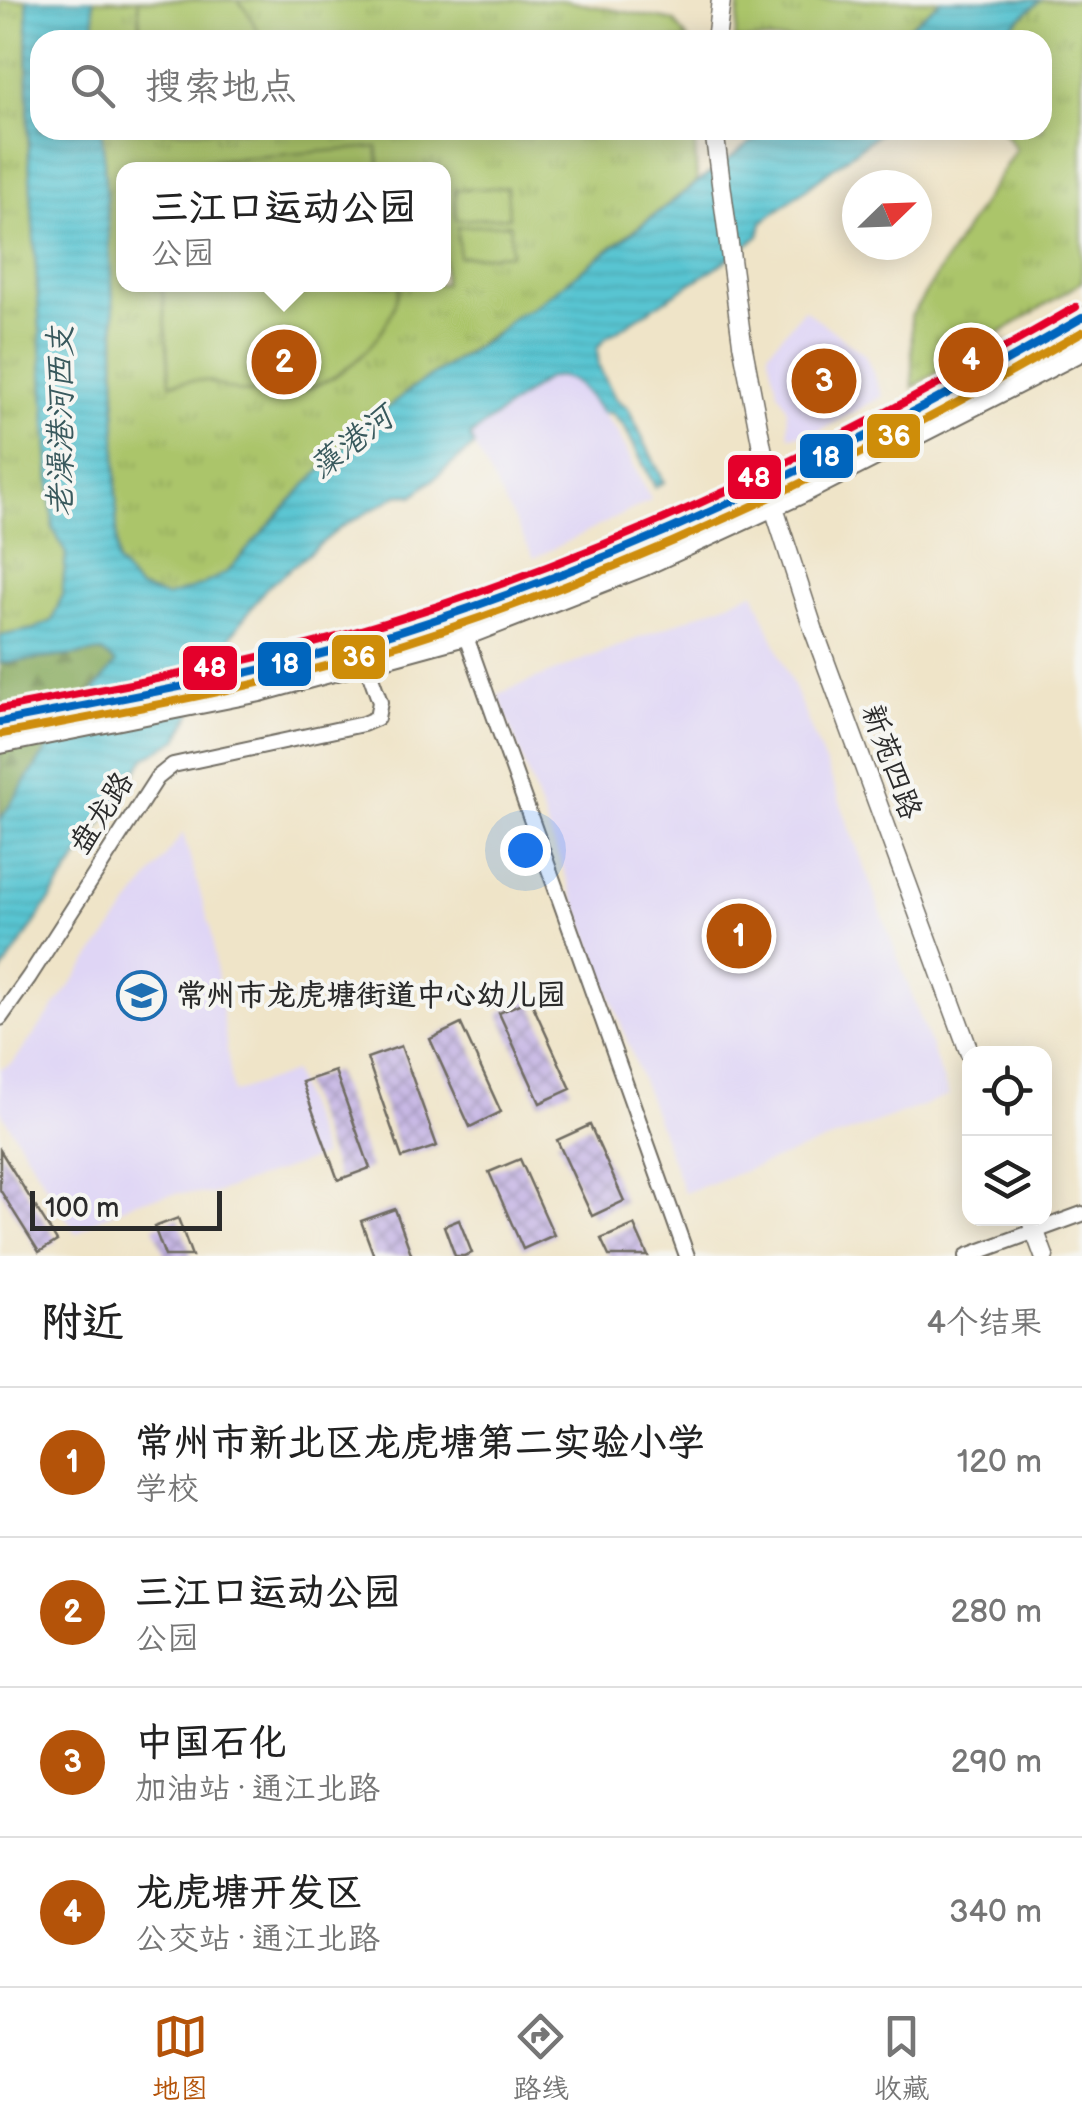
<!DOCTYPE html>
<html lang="zh">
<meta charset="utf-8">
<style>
body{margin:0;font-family:"Balsamiq Sans","LXGW WenKai TC",sans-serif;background:#f6f6f6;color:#222}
.controls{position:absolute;right:30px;bottom:30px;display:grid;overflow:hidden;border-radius:20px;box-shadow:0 5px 25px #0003}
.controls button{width:90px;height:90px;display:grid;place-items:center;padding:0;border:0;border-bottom:2px solid #e0e0e0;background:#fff;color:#222;font:50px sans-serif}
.compass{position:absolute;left:842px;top:170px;width:90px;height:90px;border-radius:50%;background:#fff;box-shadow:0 5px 25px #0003;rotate:67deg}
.scale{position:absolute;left:30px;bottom:25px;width:192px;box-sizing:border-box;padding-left:10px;border:5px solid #2b2b2b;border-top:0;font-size:28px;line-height:35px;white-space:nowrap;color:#2b2b2b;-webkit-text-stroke:8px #f6f6f2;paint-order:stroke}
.you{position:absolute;left:525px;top:850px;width:35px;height:35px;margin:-25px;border:8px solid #fff;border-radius:50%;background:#1a73e8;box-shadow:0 0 0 15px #1a73e833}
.badge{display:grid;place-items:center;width:65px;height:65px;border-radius:50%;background:#b45309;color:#fff;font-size:32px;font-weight:700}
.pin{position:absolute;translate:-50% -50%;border:5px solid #fff;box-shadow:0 2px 10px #0006}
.popup{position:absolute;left:116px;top:162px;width:335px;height:130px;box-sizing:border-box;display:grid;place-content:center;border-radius:20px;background:#fff;filter:drop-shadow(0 2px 8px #0005);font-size:32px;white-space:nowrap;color:#767676}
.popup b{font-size:38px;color:#222}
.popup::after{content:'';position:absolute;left:50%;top:100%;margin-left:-20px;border:20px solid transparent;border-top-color:#fff}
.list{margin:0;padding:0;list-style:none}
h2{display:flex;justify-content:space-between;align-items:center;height:130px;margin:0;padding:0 40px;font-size:42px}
h2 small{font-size:32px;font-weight:400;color:#767676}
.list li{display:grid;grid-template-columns:65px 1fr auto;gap:30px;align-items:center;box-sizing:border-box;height:150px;padding:0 40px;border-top:2px solid #e0e0e0}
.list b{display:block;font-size:38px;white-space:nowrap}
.list p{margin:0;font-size:32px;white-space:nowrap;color:#767676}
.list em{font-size:32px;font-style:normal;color:#767676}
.icon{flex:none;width:55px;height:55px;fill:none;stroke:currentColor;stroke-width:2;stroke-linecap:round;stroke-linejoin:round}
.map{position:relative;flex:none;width:1082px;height:1256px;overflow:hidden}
.search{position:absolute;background:#fff;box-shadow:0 5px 25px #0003;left:30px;right:30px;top:30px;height:110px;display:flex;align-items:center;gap:25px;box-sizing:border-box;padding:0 35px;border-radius:30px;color:#767676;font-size:38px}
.sheet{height:730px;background:#fff}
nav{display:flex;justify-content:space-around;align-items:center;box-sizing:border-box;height:140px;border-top:2px solid #e0e0e0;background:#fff;font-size:28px;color:#767676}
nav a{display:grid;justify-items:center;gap:5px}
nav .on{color:#b45309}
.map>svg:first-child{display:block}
.built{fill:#dfd5f5}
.forest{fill:url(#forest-firs);stroke:#5a6a45;stroke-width:2.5}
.park{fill:url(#park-tufts);stroke:#6b784b;stroke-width:2.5;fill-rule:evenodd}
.pitch{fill:#abc56b;stroke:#6b784b;stroke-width:2.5}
.water{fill:url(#water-rules);stroke:#42787e;stroke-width:2.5}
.building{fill:url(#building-cross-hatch)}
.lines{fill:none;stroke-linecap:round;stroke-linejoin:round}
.minor-casing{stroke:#706c62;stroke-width:18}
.tertiary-casing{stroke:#706c62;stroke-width:21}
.primary-casing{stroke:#706c62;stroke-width:26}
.minor{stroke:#fff;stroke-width:14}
.tertiary{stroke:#fff;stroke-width:18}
.primary{stroke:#fff;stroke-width:22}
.bus-1-casing{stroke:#f6f6f2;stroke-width:15}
.bus-2-casing{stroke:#f6f6f2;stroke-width:15}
.bus-3-casing{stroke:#f6f6f2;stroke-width:15}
.bus-1{stroke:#0065bd;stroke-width:8}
.bus-2{stroke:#ce8d09;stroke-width:8}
.bus-3{stroke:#e4002b;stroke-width:8}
.labels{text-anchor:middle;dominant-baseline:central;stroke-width:8;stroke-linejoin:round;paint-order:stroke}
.street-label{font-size:30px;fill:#2b2b2b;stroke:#f6f6f2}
.poi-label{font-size:30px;font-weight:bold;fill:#2b2b2b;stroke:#f6f6f2;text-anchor:start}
.water-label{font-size:32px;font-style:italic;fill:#39595d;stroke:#f6f6f2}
.line-badge{stroke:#f6f6f2;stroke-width:4}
.badge-label{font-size:28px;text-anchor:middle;font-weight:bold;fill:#fff}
</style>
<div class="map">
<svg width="1082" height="1256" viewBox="0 0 1082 1256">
<defs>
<pattern id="forest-firs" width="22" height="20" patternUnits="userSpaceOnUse" patternTransform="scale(2.5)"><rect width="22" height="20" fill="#88aa5f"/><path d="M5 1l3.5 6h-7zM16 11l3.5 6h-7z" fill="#6f8b4f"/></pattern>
<pattern id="park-tufts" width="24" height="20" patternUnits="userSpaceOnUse" patternTransform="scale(2.5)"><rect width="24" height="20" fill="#abc56b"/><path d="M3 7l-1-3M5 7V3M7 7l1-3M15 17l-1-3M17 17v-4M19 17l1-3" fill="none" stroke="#93a95d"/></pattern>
<pattern id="water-rules" width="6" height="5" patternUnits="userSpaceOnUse" patternTransform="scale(2.5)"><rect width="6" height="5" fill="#59c5d2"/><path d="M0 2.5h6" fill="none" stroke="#4ea9b4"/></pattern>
<pattern id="building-cross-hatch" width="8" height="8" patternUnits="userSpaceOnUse" patternTransform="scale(2.5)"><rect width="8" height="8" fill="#c4b3e4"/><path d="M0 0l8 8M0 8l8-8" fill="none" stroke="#9f92b9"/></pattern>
</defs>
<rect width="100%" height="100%" fill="#f6f6f2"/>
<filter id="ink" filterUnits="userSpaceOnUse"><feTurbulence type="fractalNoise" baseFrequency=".01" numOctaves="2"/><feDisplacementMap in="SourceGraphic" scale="20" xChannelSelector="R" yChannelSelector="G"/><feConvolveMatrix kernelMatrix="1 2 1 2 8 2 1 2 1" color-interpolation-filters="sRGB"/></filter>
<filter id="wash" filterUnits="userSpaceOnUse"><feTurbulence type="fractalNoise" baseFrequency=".0048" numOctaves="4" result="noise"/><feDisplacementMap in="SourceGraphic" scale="40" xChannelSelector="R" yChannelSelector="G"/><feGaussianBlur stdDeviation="2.25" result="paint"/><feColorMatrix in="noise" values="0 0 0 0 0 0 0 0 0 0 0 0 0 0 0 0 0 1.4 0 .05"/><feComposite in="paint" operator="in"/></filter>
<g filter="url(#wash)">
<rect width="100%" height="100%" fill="#efe4c8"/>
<g class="built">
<path d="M804 309 865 355 883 396 817 432 789 436 787 407 778 391 768 352Z"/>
<path d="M557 375 575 381 617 432 651 500 534 558 469 436 548 378Z"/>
<path d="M754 592 831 777 949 1096 684 1193 498 694Z"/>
<path d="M183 833 211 930 233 1093 293 1072 323 1156 212 1194 179 1193 137 1201 97 1220 76 1234 4 1117 0 1108V1069L13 1063Z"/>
</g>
<path class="forest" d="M102 652 117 663 42 757 0 820V663Z"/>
<g class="park">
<path d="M0 0H27L29 160 53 528 66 554 62 596 52 621 34 629 0 636Z"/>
<path d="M93 0H561L674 21 688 40H96Z"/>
<path d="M740 0H941L893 40H735Z"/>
<path d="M1041 0H1082V282L913 387 911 316 1016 149 1002 130H1042V40H995Z"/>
<path d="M102 130H694L697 182 531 309 411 389 371 421 302 489 227 572 200 586 166 597 138 588 117 562 115 330ZM124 170H444V284H124Z"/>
</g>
<g class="pitch">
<path d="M138 0H237L245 8 263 40H141Z"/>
<path d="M377 147 380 169H165L181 163Z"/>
<path d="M507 187 509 217 456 220 455 190Z"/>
<path d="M510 224 511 254 459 257 457 227Z"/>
<path d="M162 285V284L400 285C389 344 331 397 268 394 258 393 247 393 237 391 227 389 218 384 208 381 196 379 182 382 170 383Z"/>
</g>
<g class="water">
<path d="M27 0H93L96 40H40V130H102L115 330 117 562 138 588 166 597 200 586 227 572 302 489 371 421 411 389 495 335 516 315 531 309 767 130H883L762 222 759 236 715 268 606 338 597 349 599 367 615 398 628 408 664 482 655 487 624 426 611 413H602C587 395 574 370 547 378L470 436 474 446 413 496 400 494 340 528 265 589 232 635 178 739 145 758 0 975V820L42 757 116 663 102 652 0 663V636L34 629 52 621 62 596 66 554 53 528 29 160Z"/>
<path d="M941 0H1041L995 40H893Z"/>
</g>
<g id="blocks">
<g class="building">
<path d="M831 348 855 395 818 414 793 368Z"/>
<path d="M530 999 571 1089 540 1103 499 1013Z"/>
<path d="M461 1024 501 1112 470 1127 430 1039Z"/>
<path d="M401 1046 437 1146 402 1158 367 1058Z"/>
<path d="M335 1071 370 1168 338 1180 302 1082Z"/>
<path d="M590 1125 624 1201 592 1216 557 1140Z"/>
<path d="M0 1150 57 1241 39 1252 0 1190Z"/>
<path d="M520 1159 554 1235 523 1249 489 1172Z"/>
<path d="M395 1209 412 1256H374L361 1221Z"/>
<path d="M178 1218 192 1256H165L154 1227Z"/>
<path d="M459 1220 472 1253 464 1256H455L444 1226Z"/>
<path d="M634 1225 648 1256H609L601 1239Z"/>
</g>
</g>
</g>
<g filter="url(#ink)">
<use href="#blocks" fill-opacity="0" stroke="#706c62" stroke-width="2.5"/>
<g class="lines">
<defs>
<g id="minor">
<path d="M465 634 687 1256"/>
<path d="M0 1018 29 977 157 778 173 765 363 724 377 718 380 702 366 663"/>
<path d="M967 1256 1082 1214"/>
</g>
<g id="tertiary">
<path d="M716 40 721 0"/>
<path d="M714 130 742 343 773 505 814 631 970 1054"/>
<path d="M1030 1218 1044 1256"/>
</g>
<g id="primary">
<path d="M0 722C121 698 243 678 361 643 612 570 858 452 1082 318"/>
<path d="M0 742 260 690 465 634 642 565 801 492 1082 349"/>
</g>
</defs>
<use href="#minor" class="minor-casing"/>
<use href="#tertiary" class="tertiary-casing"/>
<use href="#primary" class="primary-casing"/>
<use href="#minor" class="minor"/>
<use href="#tertiary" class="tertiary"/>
<use href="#primary" class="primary"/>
<defs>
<path id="bus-1" d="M0 722C121 698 243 678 361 643 616 567 853 451 1082 318"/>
<path id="bus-2" d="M2 734C124 711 246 690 365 655 618 579 854 465 1082 332"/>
<path id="bus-3" d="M0 709C119 686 238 666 354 632 609 558 847 440 1076 307"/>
</defs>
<use href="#bus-1" class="bus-1-casing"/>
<use href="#bus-2" class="bus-2-casing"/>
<use href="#bus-3" class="bus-3-casing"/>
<use href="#bus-1" class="bus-1"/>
<use href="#bus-2" class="bus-2"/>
<use href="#bus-3" class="bus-3"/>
</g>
</g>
<defs>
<symbol id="school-ring" viewBox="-11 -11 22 22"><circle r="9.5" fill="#f6f6f2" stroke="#1f6fb2" stroke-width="1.5"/><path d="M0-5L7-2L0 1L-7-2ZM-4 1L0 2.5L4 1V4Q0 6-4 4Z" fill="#1f6fb2"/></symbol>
</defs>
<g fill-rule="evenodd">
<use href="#school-ring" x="114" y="968" width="55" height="55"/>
</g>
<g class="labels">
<g class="street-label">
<text transform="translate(891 762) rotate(70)">新苑四路</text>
<text transform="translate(102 813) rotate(-57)">盘龙路</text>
</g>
<g class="poi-label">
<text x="176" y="996">常州市龙虎塘街道中心幼儿园</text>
</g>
<g class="water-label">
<text transform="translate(61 421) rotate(-90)">老澡港河西支</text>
<text transform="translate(352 443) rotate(-38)">藻港河</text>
</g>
</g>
<g class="line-badge">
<rect x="865" y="412" width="57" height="48" rx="10" fill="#ce8d09"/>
<rect x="798" y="432" width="57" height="48" rx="10" fill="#0065bd"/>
<rect x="726" y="453" width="57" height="48" rx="10" fill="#e4002b"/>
<rect x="330" y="633" width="57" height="48" rx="10" fill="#ce8d09"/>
<rect x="256" y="640" width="57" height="48" rx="10" fill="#0065bd"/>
<rect x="181" y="644" width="58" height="48" rx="10" fill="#e4002b"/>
</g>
<g class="badge-label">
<text x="894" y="445">36</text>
<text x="826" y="466">18</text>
<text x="754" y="487">48</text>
<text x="359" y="666">36</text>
<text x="285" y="673">18</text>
<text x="210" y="677">48</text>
</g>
</svg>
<div class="controls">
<button><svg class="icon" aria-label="locate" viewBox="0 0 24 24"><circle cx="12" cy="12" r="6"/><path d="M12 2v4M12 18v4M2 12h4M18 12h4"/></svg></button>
<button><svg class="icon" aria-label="layers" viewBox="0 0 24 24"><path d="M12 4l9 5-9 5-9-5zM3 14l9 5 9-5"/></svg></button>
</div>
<svg class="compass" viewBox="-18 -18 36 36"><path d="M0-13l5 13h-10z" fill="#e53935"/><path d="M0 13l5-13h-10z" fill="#767676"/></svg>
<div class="scale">100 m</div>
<div class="you"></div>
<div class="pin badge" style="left:739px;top:936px">1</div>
<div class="pin badge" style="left:284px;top:362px">2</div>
<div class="popup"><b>三江口运动公园</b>公园</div>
<div class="pin badge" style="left:824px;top:381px">3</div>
<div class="pin badge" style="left:971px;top:360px">4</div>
<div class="search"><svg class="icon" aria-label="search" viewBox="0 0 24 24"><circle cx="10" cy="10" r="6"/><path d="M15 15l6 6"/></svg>搜索地点</div>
</div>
<section class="sheet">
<h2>附近<small>4个结果</small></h2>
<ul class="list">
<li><span class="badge">1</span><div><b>常州市新北区龙虎塘第二实验小学</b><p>学校</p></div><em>120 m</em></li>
<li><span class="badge">2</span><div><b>三江口运动公园</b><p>公园</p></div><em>280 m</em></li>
<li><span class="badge">3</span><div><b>中国石化</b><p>加油站 · 通江北路</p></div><em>290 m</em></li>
<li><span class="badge">4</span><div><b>龙虎塘开发区</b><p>公交站 · 通江北路</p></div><em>340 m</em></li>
</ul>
</section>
<nav>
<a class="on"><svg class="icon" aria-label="map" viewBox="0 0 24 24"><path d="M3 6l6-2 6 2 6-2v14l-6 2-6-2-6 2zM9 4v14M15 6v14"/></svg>地图</a>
<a><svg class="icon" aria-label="directions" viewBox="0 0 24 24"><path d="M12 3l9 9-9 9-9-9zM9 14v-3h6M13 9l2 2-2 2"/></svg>路线</a>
<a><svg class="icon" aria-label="saved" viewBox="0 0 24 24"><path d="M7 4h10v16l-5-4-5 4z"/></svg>收藏</a>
</nav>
